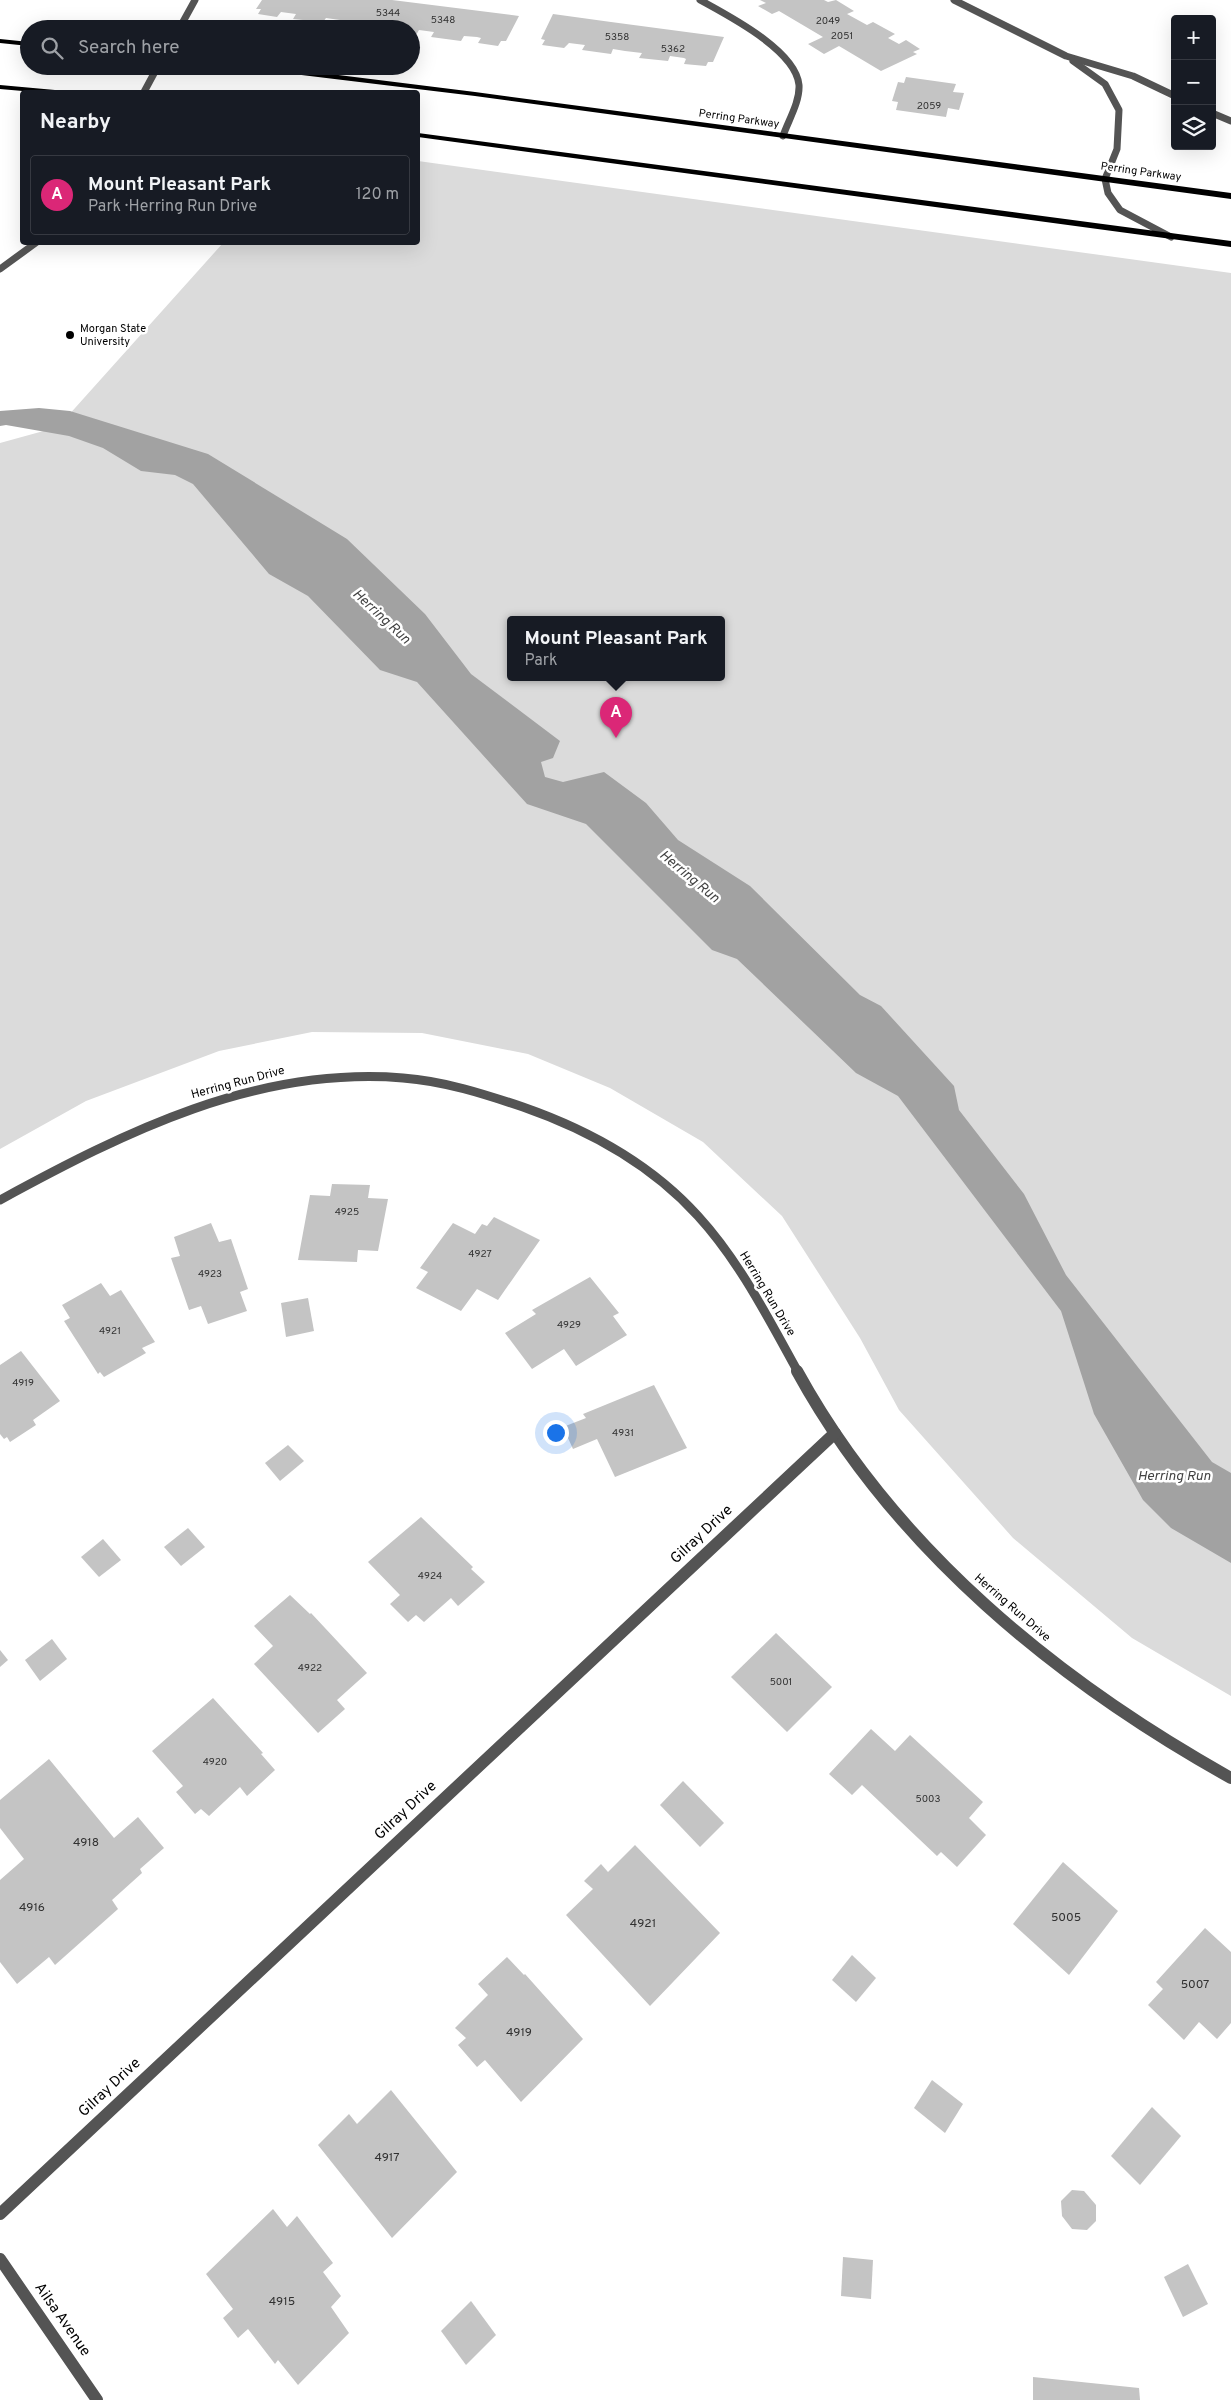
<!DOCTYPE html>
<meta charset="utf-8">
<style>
body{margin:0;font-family:Overpass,sans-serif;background:#242831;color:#f1f3f6}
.controls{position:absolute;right:15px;top:15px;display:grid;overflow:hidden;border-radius:5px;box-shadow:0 5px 20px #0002}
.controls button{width:45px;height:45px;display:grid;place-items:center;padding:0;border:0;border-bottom:1px solid #363941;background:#171b24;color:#f1f3f6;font:25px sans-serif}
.you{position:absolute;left:555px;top:1432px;width:18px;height:18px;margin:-12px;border:4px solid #fff;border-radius:50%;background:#1a73e8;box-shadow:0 0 0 8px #1a73e833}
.badge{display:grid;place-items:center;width:32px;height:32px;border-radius:50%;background:#db2777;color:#fff;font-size:16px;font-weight:700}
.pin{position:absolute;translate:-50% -41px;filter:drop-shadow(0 1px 2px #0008)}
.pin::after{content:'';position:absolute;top:26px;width:18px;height:15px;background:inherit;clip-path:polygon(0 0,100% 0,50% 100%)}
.popup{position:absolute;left:507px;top:616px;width:218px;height:65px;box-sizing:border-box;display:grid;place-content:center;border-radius:5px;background:#171b24;filter:drop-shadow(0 1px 4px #0005);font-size:16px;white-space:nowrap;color:#9ea1a6}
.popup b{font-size:19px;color:#f1f3f6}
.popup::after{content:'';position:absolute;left:50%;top:100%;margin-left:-10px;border:10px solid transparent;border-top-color:#171b24}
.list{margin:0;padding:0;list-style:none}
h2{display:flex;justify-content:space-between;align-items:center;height:65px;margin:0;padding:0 20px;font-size:21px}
h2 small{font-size:16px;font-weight:400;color:#9ea1a6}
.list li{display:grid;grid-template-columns:32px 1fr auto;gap:15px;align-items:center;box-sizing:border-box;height:80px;margin:0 10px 10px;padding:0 10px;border:1px solid #363941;border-radius:5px}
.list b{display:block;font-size:19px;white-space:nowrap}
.list p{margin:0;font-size:16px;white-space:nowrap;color:#9ea1a6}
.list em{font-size:16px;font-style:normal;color:#9ea1a6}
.icon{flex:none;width:28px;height:28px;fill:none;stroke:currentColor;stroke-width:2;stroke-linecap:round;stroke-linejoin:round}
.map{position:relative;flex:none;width:1231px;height:2400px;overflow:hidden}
.search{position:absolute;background:#171b24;box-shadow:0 5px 20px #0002;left:20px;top:20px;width:400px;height:55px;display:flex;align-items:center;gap:12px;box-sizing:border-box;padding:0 18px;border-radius:28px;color:#9ea1a6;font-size:19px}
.panel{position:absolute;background:#171b24;box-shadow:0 5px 20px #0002;left:20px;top:90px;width:400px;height:155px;border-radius:5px}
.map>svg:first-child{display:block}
.green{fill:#dbdbdb;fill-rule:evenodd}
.water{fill:#a2a2a2}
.building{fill:#c4c4c4}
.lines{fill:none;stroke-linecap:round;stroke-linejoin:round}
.service{stroke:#545454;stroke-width:7}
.minor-far2{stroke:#545454;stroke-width:7}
.minor-far1{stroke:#545454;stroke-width:9}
.minor{stroke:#545454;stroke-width:12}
.tertiary{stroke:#545454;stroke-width:7}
.primary{fill:#000;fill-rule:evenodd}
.poi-dot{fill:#000;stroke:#fff;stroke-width:2}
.labels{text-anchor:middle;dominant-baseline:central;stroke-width:5;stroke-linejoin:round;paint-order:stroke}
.number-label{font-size:10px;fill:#313131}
.far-street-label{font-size:11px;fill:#000;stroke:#fff}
.far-poi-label{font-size:11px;fill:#000;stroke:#fff;text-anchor:start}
.street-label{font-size:12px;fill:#000;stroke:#fff}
.near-number-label{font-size:12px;fill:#313131}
.water-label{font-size:14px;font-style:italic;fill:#434343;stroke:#fff}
.near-street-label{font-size:15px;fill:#000;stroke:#fff}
</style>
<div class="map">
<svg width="1231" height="2400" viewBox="0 0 1231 2400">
<rect width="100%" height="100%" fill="#fff"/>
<path class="green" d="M418 161 1231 273V1696L1132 1638 1013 1538 899 1410 860 1338 782 1216 703 1142 610 1088 528 1054 422 1033 312 1032 219 1051 86 1101 0 1149V443L58 427 223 243 418 242ZM511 619H721V677H511Z"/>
<path class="water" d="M39 408 70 411 208 454 347 539 425 614 471 674 560 741 553 758 541 762 545 777 563 782 604 772 646 803 678 840 750 886 860 995 881 1006 954 1086 959 1110 1024 1194 1066 1275 1212 1462 1231 1473V1563L1171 1528 1143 1500 1094 1414 1061 1311 898 1096 856 1073 737 959 712 950 586 824 527 804 417 682 380 670 308 596 269 574 193 484 175 475 141 471 103 448 69 436 6 425 0 426V411Z"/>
<g class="building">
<path d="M262 0H392L519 16 506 41H501L498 46 478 43 481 38 477 37 464 36 461 41 431 37 434 32 419 30 416 35 411 34V29H395L396 27 391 26 389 29H368L371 24 363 23 360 27 337 24 340 20 326 18 323 22 293 19 296 14 281 12 277 17 258 14 261 9H256Z"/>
<path d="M760 0H824L828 2 836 0 854 11 847 14 867 25 873 22 895 34 888 38 899 44 906 40 920 49 913 52 917 54 881 71 839 46 824 54 808 44 823 37 779 11 772 14 758 6 766 3Z"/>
<path d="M553 14 611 22 724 37 713 62H708L706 66 684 64 686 59 684 58 670 56 668 61 639 58 642 53 625 51 613 49 611 54 582 50 585 45 569 43 564 48 542 45 545 40 541 39Z"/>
<path d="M906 77 956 84 953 92 964 93 959 110 948 108 946 117 896 110 898 102 892 101 898 82 904 83Z"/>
<path d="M332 1184 370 1185 368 1198 388 1199 378 1251 358 1250 357 1262 298 1260 310 1195 330 1196Z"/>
<path d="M494 1217 540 1240 498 1300 477 1289 461 1311 416 1288 428 1272 420 1268 453 1223 475 1234 482 1224 487 1226Z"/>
<path d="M211 1223 219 1242 231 1239 248 1289 240 1292 247 1311 208 1324 201 1306 189 1310 171 1258 180 1256 174 1237Z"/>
<path d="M590 1277 619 1313 613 1316 627 1335 576 1366 564 1349 532 1369 505 1333 536 1314 532 1310Z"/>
<path d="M101 1283 110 1296 121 1290 155 1342 142 1348 146 1353 104 1377 100 1372 98 1374 64 1321 70 1318 62 1305Z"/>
<path d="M308 1298 314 1331 286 1337 281 1303Z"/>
<path d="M21 1351 60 1401 33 1420 36 1425 10 1442 7 1437 4 1439 0 1434V1365Z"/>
<path d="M654 1385 687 1448 615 1477 597 1439 573 1449 563 1427 586 1418 583 1414Z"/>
<path d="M288 1445 304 1461 280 1481 265 1463Z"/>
<path d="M421 1517 473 1567 471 1569 485 1582 458 1606 451 1598 424 1622 416 1615 408 1622 390 1604 400 1595 368 1562Z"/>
<path d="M188 1528 205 1547 181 1566 164 1547Z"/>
<path d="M103 1539 121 1560 99 1577 81 1557Z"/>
<path d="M290 1595 310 1614 311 1613 367 1673 337 1700 345 1709 318 1733 254 1664 273 1646 254 1626Z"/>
<path d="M776 1633 832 1687 787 1732 731 1677Z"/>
<path d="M52 1639 67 1659 40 1681 25 1660Z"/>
<path d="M0 1650 8 1660 0 1667Z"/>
<path d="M213 1698 263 1753 261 1754 275 1770 247 1796 240 1787 209 1816 201 1809 195 1814 176 1792 183 1786 152 1751Z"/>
<path d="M871 1729 895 1751 910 1735 983 1802 969 1818 986 1835 957 1867 941 1852 937 1856 862 1785 852 1795 829 1774Z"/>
<path d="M49 1759 114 1838 138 1817 164 1848 140 1869 142 1873 112 1900 118 1909 55 1965 49 1957 17 1984 0 1962V1880L24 1859 0 1828V1800Z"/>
<path d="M683 1781 724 1823 700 1847 660 1805Z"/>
<path d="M635 1845 720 1933 650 2006 566 1915 593 1889 584 1881 601 1864 608 1872Z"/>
<path d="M1063 1862 1118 1911 1069 1975 1013 1924Z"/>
<path d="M1205 1928 1231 1952V2023L1217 2039 1199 2022 1184 2040 1148 2005 1163 1989 1156 1982Z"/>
<path d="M852 1955 876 1978 856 2002 832 1980Z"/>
<path d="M507 1957 524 1975 525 1974 583 2039 521 2102 485 2060 477 2067 458 2045 466 2038 455 2028 488 1995 478 1984Z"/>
<path d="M932 2080 963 2104 945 2133 914 2108Z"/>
<path d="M391 2090 457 2172 392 2238 318 2145 349 2114 357 2124Z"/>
<path d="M1152 2107 1181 2136 1140 2185 1111 2156Z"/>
<path d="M1072 2190 1084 2191 1096 2205V2221L1087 2230 1072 2229 1062 2216 1061 2201Z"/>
<path d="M273 2209 287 2227 297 2216 333 2263 323 2272 341 2296 331 2307 349 2333 298 2385 278 2360 275 2364 248 2329 238 2338 223 2318 233 2309 206 2274Z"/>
<path d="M843 2257 873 2260 871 2299 841 2296Z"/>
<path d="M1188 2264 1208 2304 1183 2317 1164 2277Z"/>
<path d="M471 2301 496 2335 466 2365 441 2331Z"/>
<path d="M1033 2377 1139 2388 1140 2400H1033Z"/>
</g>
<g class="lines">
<g class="service">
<path d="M700 0C727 15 796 50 799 85 800 102 788 121 783 136"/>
<path d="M0 269 37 242"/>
</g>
<g class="minor-far2">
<path d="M179 29 195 0"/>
<path d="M144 92 158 66"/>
</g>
<path class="minor-far1" d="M0 1200C125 1132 256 1066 403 1078 444 1081 484 1094 523 1107 589 1130 651 1164 698 1216 740 1262 768 1318 798 1372"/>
<g class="minor">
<path d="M797 1371C894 1548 1057 1681 1231 1778"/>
<path d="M0 2214 835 1433"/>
<path d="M0 2259 97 2400"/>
</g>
<g class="tertiary">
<path d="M954 0 1066 56 1133 76 1175 96"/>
<path d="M1073 61 1105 84 1119 110 1117 149 1105 179 1108 193 1120 210 1171 237"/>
<path d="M1212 113 1231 121"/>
</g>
<g class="primary">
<path d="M0 39 29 42V46L0 43Z"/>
<path d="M240 66H266L475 92 1231 193V199L475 96 244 68Z"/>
<path d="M0 85 55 90 59 92H34L0 89Z"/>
<path d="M418 133 1231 241V247L418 137Z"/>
</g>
</g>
<circle class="poi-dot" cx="70" cy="335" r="5"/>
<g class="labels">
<g class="number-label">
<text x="388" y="13">5344</text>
<text x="443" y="20">5348</text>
<text x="828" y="21">2049</text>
<text x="842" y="36">2051</text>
<text x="617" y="37">5358</text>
<text x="673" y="49">5362</text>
<text x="929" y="106">2059</text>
<text x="347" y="1212">4925</text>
<text x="480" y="1254">4927</text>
<text x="210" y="1274">4923</text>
<text x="569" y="1325">4929</text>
<text x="110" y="1331">4921</text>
<text x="23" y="1383">4919</text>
<text x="623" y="1433">4931</text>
<text x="430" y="1576">4924</text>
<text x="310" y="1668">4922</text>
<text x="781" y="1682">5001</text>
<text x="215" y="1762">4920</text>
<text x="928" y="1799">5003</text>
</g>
<g class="far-street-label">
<text transform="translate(739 119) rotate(8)">Perring Parkway</text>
<text transform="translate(1141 172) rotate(8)">Perring Parkway</text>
</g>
<g class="far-poi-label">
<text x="80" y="329">Morgan State<tspan x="80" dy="13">University</tspan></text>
</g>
<g class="street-label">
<text transform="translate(238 1083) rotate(-15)">Herring Run Drive</text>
<text transform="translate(767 1294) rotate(59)">Herring Run Drive</text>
<text transform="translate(1012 1608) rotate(41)">Herring Run Drive</text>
</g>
<g class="near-number-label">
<text x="86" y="1843">4918</text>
<text x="32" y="1908">4916</text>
<text x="1066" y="1918">5005</text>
<text x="643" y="1924">4921</text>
<text x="1195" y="1985">5007</text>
<text x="519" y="2033">4919</text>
<text x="387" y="2158">4917</text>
<text x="282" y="2302">4915</text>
</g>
<g class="water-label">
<text transform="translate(381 617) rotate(43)">Herring Run</text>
<text transform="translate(689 877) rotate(40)">Herring Run</text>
<text x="1174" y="1476">Herring Run</text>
</g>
<g class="near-street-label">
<text transform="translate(702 1535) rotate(-43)">Gilray Drive</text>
<text transform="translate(406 1811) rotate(-43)">Gilray Drive</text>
<text transform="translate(110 2088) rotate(-43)">Gilray Drive</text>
<text transform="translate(62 2320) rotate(55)">Ailsa Avenue</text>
</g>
</g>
</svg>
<div class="controls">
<button>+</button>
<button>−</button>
<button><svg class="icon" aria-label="layers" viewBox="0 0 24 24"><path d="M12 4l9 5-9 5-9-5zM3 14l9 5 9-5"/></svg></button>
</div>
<div class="you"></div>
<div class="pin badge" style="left:616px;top:738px">A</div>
<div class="popup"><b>Mount Pleasant Park</b>Park</div>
<div class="search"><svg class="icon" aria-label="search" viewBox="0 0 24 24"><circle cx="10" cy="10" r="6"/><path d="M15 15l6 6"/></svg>Search here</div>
<section class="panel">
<h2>Nearby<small></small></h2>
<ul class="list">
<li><span class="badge">A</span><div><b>Mount Pleasant Park</b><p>Park · Herring Run Drive</p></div><em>120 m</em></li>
</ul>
</section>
</div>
